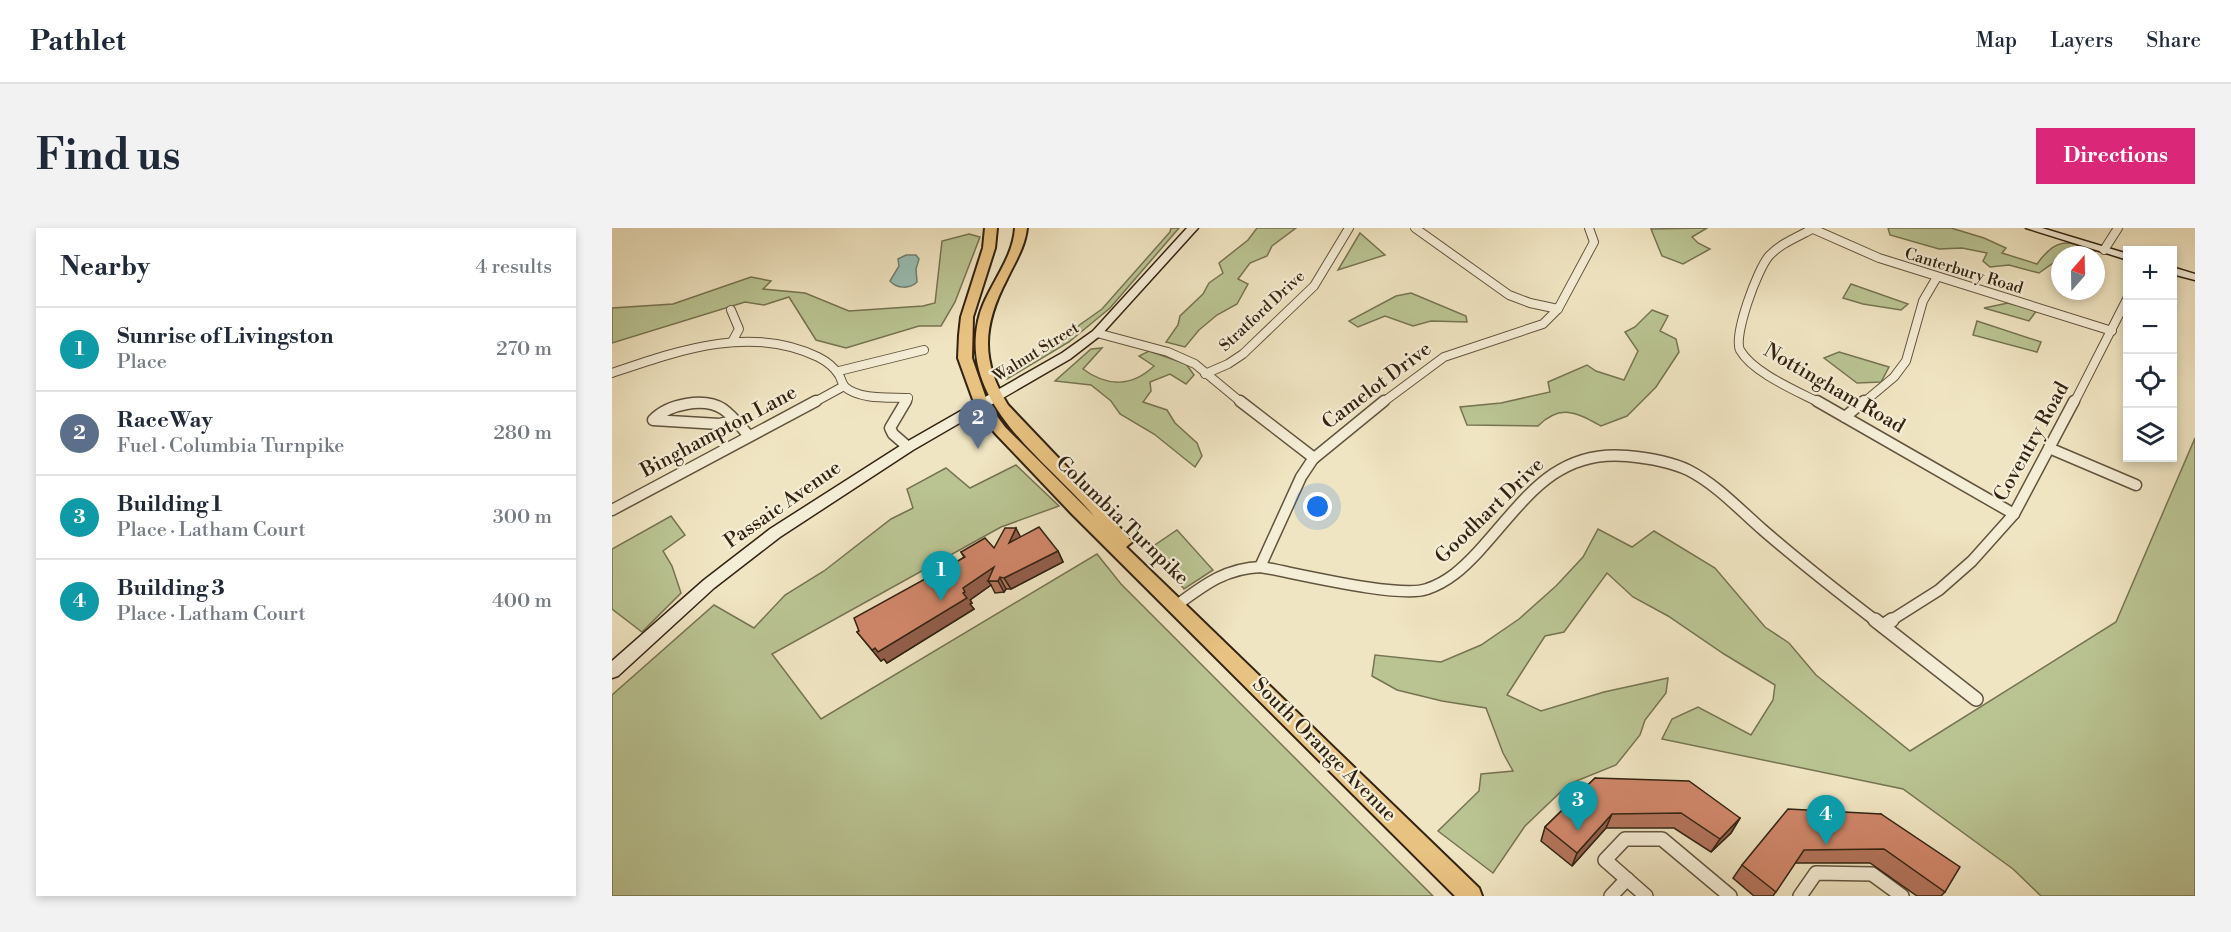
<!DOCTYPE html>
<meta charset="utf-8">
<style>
body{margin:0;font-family:"Libre Bodoni",serif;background:#f2f2f3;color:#1f2937}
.controls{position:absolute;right:18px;top:18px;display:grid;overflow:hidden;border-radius:0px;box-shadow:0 3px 9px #0003}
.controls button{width:54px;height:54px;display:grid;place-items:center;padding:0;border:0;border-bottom:2px solid #e0e1e3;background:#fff;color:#1f2937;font:30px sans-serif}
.compass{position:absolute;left:1439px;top:18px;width:54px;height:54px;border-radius:50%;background:#fff;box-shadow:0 3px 9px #0003;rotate:20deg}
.you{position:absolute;left:706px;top:279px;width:21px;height:21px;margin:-15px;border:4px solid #fff;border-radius:50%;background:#1a73e8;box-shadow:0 0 0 9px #1a73e833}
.badge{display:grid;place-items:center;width:39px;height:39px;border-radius:50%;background:#db2777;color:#fff;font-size:20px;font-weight:700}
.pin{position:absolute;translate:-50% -50px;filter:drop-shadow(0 2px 3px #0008)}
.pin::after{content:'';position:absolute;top:32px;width:21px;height:18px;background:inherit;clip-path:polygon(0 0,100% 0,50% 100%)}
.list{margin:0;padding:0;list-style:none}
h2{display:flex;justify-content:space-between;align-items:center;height:78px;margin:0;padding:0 24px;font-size:26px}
h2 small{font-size:20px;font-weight:400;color:#747a83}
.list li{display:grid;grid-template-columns:39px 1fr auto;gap:18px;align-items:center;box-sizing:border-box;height:84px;padding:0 24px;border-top:2px solid #e0e1e3}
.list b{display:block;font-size:22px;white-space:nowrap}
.list p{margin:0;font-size:20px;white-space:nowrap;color:#747a83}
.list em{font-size:20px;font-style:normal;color:#747a83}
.icon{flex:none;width:33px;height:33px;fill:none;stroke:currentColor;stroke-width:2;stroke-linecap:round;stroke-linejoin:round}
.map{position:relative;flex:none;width:1583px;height:668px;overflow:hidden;border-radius:0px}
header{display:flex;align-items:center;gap:36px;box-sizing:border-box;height:84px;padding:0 30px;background:#fff;border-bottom:2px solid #e0e1e3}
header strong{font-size:28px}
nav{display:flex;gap:33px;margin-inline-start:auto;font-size:21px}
.intro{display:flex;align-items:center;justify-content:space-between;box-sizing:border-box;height:144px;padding:0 36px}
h1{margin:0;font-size:42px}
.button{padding:15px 27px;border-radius:0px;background:#db2777;color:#fff;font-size:21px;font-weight:700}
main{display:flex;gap:36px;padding:0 36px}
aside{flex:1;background:#fff;border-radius:0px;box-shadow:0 3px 9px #0003}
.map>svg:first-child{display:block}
.green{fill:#bac493;stroke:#767452;stroke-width:1.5}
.water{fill:#9abfb5;stroke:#718174;stroke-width:1.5}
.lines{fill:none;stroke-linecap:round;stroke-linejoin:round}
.street-far2-casing{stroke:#62543e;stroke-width:10}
.street-far1-casing{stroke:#62543e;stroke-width:13}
.street-casing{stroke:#62543e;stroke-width:16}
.secondary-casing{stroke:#332312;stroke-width:3}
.primary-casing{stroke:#332312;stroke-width:4}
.street-far2{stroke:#f5eed7;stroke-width:8}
.street-far1{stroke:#f5eed7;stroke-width:10}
.street{stroke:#f5eed7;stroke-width:13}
.secondary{fill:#f5eed7;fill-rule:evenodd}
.primary{fill:#e8c281;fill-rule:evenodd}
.wall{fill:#b3745b;stroke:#332312;stroke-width:1.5}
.shaded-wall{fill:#925e4a;stroke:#332312;stroke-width:1.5}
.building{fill:#d0876a;stroke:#332312;stroke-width:1.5}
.labels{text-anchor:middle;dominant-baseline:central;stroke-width:4.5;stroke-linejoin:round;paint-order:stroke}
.far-street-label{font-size:16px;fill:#332312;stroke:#f5eed7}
.street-label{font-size:20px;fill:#332312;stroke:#f5eed7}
</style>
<header>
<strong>Pathlet</strong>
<nav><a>Map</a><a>Layers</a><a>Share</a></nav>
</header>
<div class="intro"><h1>Find us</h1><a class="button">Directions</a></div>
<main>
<aside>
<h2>Nearby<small>4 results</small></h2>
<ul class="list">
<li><span class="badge" style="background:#0f9aa8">1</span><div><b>Sunrise of Livingston</b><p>Place</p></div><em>270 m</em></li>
<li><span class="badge" style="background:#5c6f8a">2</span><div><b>RaceWay</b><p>Fuel · Columbia Turnpike</p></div><em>280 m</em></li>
<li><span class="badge" style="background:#0f9aa8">3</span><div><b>Building 1</b><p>Place · Latham Court</p></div><em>300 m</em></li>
<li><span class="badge" style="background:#0f9aa8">4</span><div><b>Building 3</b><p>Place · Latham Court</p></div><em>400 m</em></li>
</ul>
</aside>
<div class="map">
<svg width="1583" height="668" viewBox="0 0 1583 668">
<rect width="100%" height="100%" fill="#f0e5c2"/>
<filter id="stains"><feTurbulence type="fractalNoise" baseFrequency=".00333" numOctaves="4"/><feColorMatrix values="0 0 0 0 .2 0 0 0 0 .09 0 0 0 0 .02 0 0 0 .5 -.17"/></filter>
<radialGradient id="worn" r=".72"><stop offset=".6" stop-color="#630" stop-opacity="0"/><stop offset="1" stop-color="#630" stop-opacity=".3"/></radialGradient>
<g class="green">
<path d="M559 0H567L498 80 457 114 395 151 393 140 408 139 490 81 558 4Z"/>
<path d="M645 0H684L660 18 655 28 638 35 626 51 636 56 625 76 605 87 587 102 573 119 554 114 566 97 568 88 591 66 597 55 611 45 607 35 636 12Z"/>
<path d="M1095 0 1080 9 1086 15 1098 21 1071 36 1050 28 1039 1Z"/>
<path d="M1276 0H1339L1372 10 1394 20 1390 25 1425 36C1445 8 1455 13 1484 23L1448 27V30L1427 45 1397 37 1378 39 1371 33 1375 25 1350 20 1327 21 1278 7Z"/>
<path d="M748 5 773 27 726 42Z"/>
<path d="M357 6 368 9 343 74 329 98H307L234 120 204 112 177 69 152 77 133 74 0 115V80L61 76 139 49 159 53 151 61 193 65 237 83 311 78 323 75 330 13Z"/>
<path d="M1239 56 1296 76 1289 82 1251 76 1231 70Z"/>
<path d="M799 65 854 88 855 94 819 93 801 98 773 88 746 99 737 93 784 68Z"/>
<path d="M1396 75 1425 82 1417 93 1372 80Z"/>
<path d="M1040 82 1056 88 1048 103 1064 111 1067 124 1044 159 1015 188 989 198C965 185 949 175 926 198L855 197 848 179 889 175 938 164 936 154 975 137 984 143 1012 152 1026 123 1013 104 1023 99Z"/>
<path d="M1365 93 1429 114 1425 124 1361 107Z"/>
<path d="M490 120 471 141C495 159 520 159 542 138L527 128 537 123 574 136 582 147 574 156 558 146 538 154 539 163 531 174 555 182 563 195 585 215 590 228 583 239 542 206 508 186 499 173 479 157 443 153 479 121Z"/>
<path d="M1227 124 1277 139 1269 154 1245 155 1212 130Z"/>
<path d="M1583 210V668H1429L1401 641 1291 561 1050 511 1060 491 1086 479 1139 507 1161 472 1163 457 1112 426 1056 388 1021 369 995 345 952 404 933 408 895 467 929 483 992 464 1056 450 1054 465 1033 492 1028 507 1004 537 957 556 913 598 881 645 826 603 867 563 869 546 901 543 891 525 874 480 830 473 785 462 760 448 763 427 829 434 869 417 907 391 944 358 971 329 986 301 1020 319 1042 303 1103 340 1153 399 1177 415 1204 447 1298 523 1504 394Z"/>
<path d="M404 237 447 278 389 299 160 426 209 491 485 326 509 356 821 668H0V467L102 377 142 400 173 367 212 343 279 291 301 280 295 261 334 240 358 260Z"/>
<path d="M59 288 73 307 51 323 60 338 69 365 30 404 0 381V321Z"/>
<path d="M565 302 601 342 572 361 540 319Z"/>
</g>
<path class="water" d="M294 27H304L307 31 304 41 305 54C298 61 285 61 278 53L287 38 286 31Z"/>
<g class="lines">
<defs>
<g id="street-far2">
<path d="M803 0 897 67 918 75 946 81"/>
<path d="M1199 0 1267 30 1500 103"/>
<path d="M1200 1C1186 9 1169 15 1157 28 1146 40 1121 107 1128 122 1141 145 1185 163 1208 175"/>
<path d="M1492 22 1506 0"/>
<path d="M119 82 127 101 120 114"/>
<path d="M485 105 556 124 583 136 630 175"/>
<path d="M227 143 312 122"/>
<path d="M0 145C65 123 139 96 206 129 214 133 222 139 227 147 229 150 230 156 233 159 248 172 278 169 296 170"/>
<path d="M593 146 616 136 631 126 702 58 737 0"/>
<path d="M201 175 232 158"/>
<path d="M293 175 296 170"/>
<path d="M770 175 832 129 931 96 946 81 982 14 977 0"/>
<path d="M1251 175 1282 149 1294 133 1311 73 1325 49"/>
<path d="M1462 175 1516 69"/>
</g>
<g id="street-far1">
<path d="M294 173 278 200 281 206 296 219"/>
<path d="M628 173 702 230"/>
<path d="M1205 173 1402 286"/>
<path d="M1233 189 1252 173"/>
<path d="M122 193 107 196 41 192C56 176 92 169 111 181 121 188 129 199 137 208"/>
<path d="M1437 220 1524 257"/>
<path d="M0 282 204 173"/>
<path d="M648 339 689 249 701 231 772 173"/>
<path d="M565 377C592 357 614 340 649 339 683 345 788 371 815 361 836 354 851 340 866 324 911 275 941 221 1015 228 1036 230 1057 233 1076 242 1104 256 1128 282 1151 302 1188 334 1226 364 1264 393"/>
<path d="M1278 393 1327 362 1360 333 1402 286 1462 173"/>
</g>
<g id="street">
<path d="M1263 392 1364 471"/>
<path d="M1271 398 1280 392"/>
<path d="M999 668 1015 651"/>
<path d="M1034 668 993 632 1013 611H1050L1118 668"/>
<path d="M1188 668 1204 645 1260 646 1290 668"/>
</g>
<g id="secondary">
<path d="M575 0H586L489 107 458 131 301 222 168 309 102 360 6 448 0 450V433L92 352 158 301 291 216 450 125 481 103Z"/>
<path d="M1414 0H1430L1516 26V32Z"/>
<path d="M1560 39 1583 46V52L1560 46Z"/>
</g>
<path id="primary" d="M373 0H385L383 20 361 89 360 130 376 176 393 199 482 288C434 231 348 177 366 93 373 60 401 34 403 0H415C413 19 403 34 395 51 371 97 368 132 396 177L475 260 520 314 514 319 867 660 870 668H843L460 286 383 205 364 180 346 130 347 107 349 89 371 20Z"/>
</defs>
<use href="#street-far2" class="street-far2-casing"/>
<use href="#street-far1" class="street-far1-casing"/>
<use href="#street" class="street-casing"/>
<use href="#secondary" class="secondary-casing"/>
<use href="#primary" class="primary-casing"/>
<use href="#street-far2" class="street-far2"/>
<use href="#street-far1" class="street-far1"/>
<use href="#street" class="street"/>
<use href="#secondary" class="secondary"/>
<use href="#primary" class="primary"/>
</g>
<g class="wall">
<path d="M408 309 446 323 451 334 399 361H394L392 364 383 365 379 357 358 372 360 375 358 376 362 381 275 435 272 431 269 433 245 404 352 329 349 324 382 320Z"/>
<path d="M983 550 1128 590 1119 605 1099 624 1062 600H994L960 638 929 613 933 599Z"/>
<path d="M1269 586 1333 664 1329 668H1305L1258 635H1183L1161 668H1142L1121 650 1130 637Z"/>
</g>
<g class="shaded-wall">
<path d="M404 300 410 312 397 315Z"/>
<path d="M446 323 451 334 399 361 392 350Z"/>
<path d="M382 339 394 361 392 364 386 353H376L379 357 358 372 360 375 358 376 362 381 275 435 272 431 269 433 260 422 351 365V360Z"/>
<path d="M1000 586 994 600 960 638 965 625Z"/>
<path d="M1128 590 1119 605 1099 624 1108 611Z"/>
</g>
<g class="building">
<path d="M427 299 446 323 392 350 388 349 386 353H376L382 339 351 360 353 364 351 365 355 370 266 424 263 420 260 422 245 404 247 403 242 390 353 329 349 324 373 310 382 320 393 300H404L397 315Z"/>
<path d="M983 550 1077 553 1128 590 1108 611 1069 585 1000 586 965 625 933 599Z"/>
<path d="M1176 581 1269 586 1348 639 1333 664 1272 621 1192 622 1164 664 1130 637Z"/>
</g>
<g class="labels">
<g class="far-street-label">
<text transform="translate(1352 43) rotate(17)">Canterbury Road</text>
<text transform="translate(650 83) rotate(-43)">Stratford Drive</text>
<text transform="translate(424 124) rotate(-32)">Walnut Street</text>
</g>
<g class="street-label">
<text transform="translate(765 158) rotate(-37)">Camelot Drive</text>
<text transform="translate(1222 161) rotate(30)">Nottingham Road</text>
<text transform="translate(107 204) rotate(-28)">Binghampton Lane</text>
<text transform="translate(1420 214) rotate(-61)">Coventry Road</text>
<text transform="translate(171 277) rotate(-35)">Passaic Avenue</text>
<text transform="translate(878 283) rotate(-44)">Goodhart Drive</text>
<text transform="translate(510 293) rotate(44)">Columbia Turnpike</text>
<text transform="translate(712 522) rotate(45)">South Orange Avenue</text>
</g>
</g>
<rect width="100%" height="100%" filter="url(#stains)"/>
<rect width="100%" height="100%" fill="url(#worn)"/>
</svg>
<div class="controls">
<button>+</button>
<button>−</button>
<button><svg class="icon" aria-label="locate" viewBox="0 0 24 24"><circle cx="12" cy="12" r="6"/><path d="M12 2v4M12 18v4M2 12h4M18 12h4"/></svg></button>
<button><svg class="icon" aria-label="layers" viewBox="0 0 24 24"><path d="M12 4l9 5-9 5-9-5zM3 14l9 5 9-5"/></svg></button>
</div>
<svg class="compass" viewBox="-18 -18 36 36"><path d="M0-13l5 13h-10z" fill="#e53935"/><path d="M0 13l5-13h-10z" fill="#747a83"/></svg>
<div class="you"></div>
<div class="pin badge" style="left:329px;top:373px;background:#0f9aa8">1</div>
<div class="pin badge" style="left:366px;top:221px;background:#5c6f8a">2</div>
<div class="pin badge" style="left:966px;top:603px;background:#0f9aa8">3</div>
<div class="pin badge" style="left:1214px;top:617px;background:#0f9aa8">4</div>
</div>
</main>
